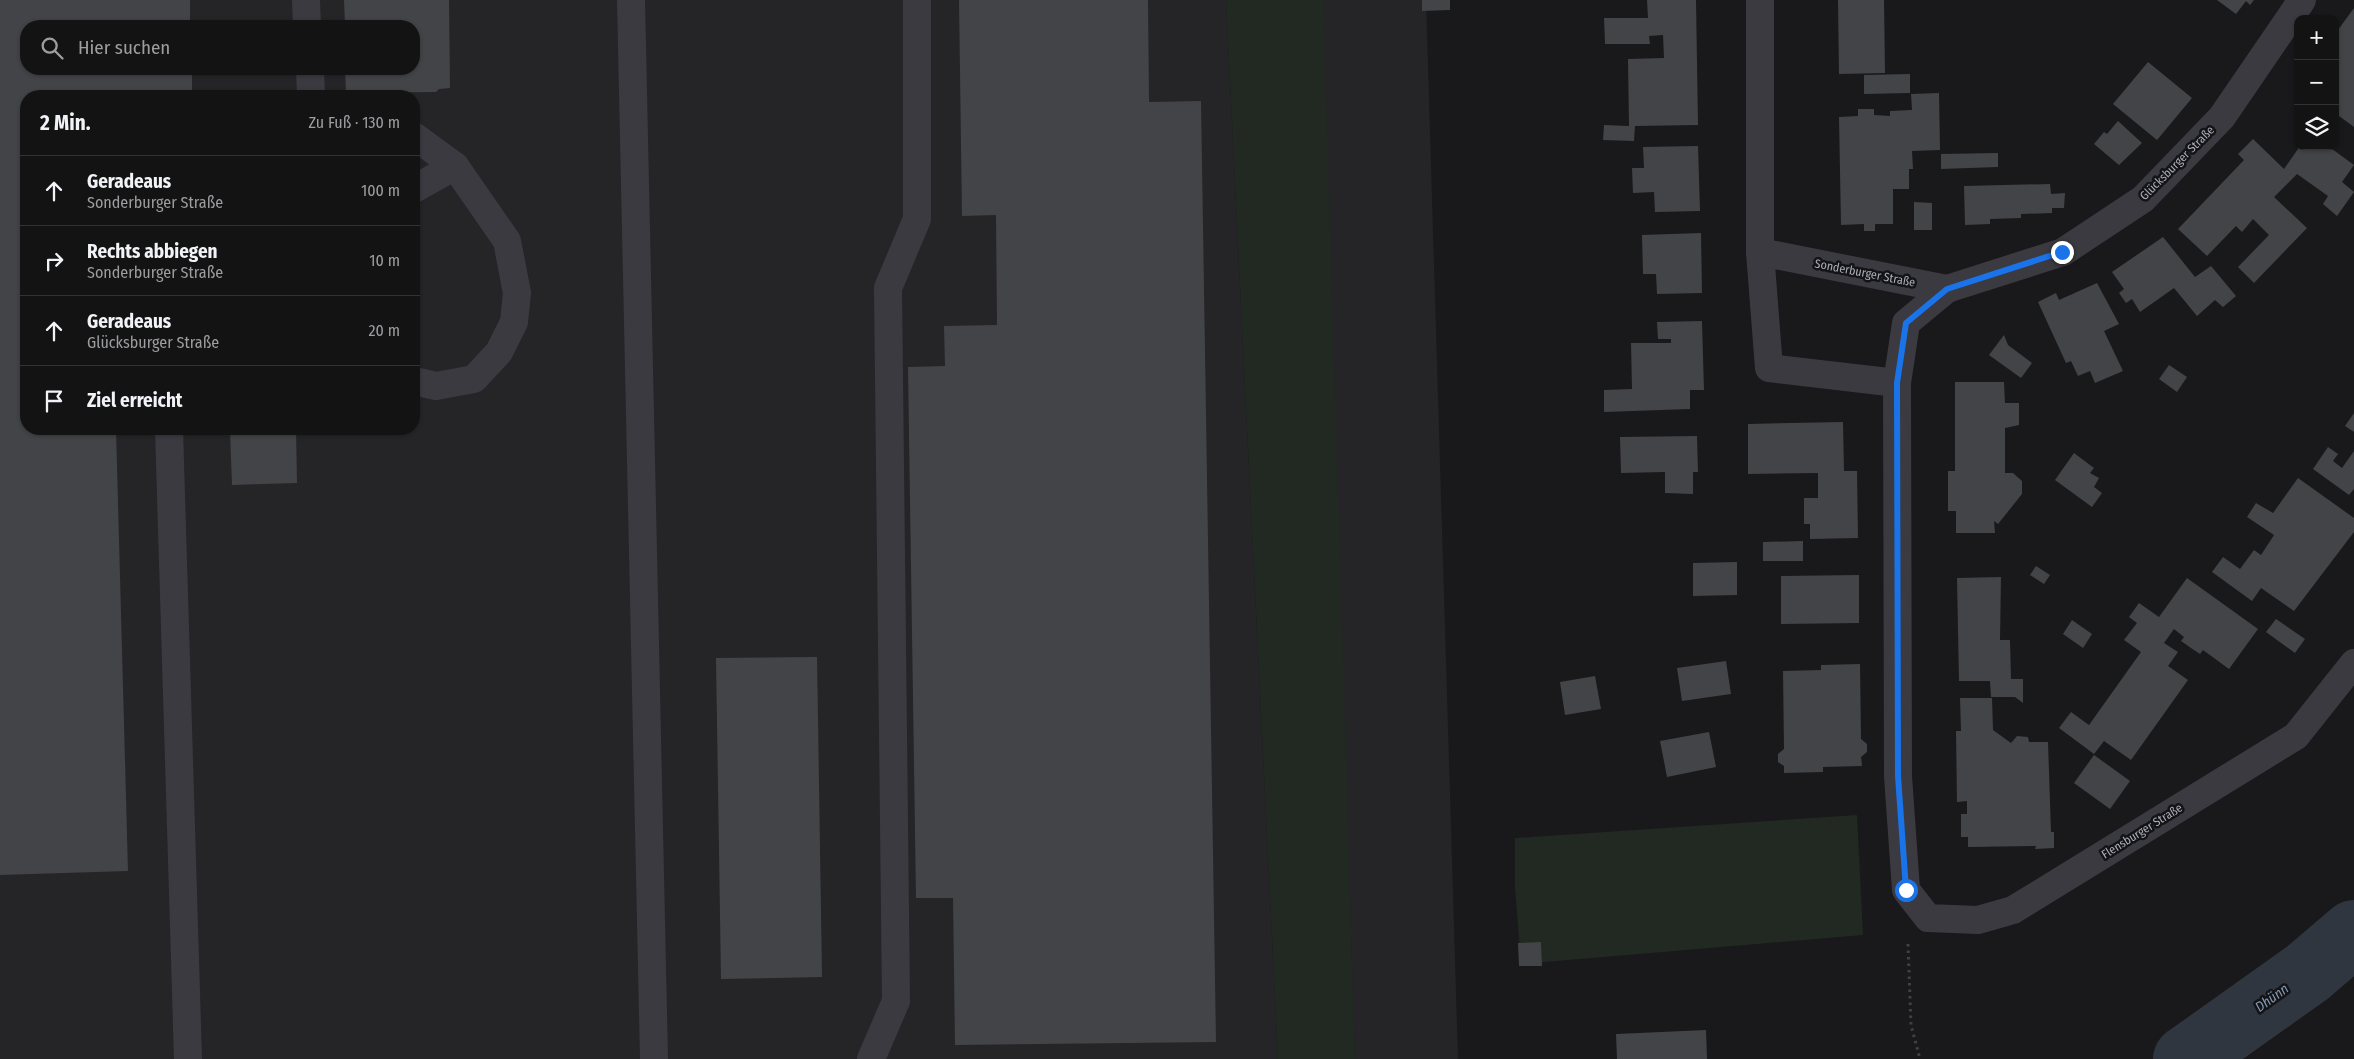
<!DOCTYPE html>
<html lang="de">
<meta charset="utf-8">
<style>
body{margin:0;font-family:"Fira Sans Condensed",sans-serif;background:#1c1c1d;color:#f1f3f6}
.controls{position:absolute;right:15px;top:15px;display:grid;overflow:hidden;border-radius:10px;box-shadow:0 1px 4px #0004}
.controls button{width:45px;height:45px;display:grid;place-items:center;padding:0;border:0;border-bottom:1px solid #323234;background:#131314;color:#f1f3f6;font:25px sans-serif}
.stop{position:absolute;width:15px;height:15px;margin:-11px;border:4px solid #1a73e8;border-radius:50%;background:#fff}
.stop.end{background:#1a73e8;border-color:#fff;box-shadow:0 1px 5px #0008}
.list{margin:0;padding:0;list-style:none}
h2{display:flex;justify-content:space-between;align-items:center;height:65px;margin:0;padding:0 20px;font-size:21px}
h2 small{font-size:16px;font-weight:400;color:#9d9ea0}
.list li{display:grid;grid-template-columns:32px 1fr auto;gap:15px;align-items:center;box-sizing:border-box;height:70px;padding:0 20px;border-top:1px solid #323234}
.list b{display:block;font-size:19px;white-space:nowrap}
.list p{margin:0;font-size:16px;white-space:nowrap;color:#9d9ea0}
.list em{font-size:16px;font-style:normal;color:#9d9ea0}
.icon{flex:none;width:28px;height:28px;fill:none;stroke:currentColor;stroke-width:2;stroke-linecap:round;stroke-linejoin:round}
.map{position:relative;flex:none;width:2354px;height:1059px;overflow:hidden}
.search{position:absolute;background:#131314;box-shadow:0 1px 4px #0004;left:20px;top:20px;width:400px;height:55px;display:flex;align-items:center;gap:12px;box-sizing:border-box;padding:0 18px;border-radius:20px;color:#9d9ea0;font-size:19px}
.panel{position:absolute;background:#131314;box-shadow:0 1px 4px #0004;left:20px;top:90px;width:400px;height:345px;border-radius:20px}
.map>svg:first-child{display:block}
.built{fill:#252528;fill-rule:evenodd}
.green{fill:#212922}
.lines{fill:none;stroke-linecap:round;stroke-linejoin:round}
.river{stroke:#2f363f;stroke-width:66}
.building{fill:#434448}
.path{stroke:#404147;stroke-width:3;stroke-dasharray:2.5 4;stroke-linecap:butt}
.minor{stroke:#3a3a40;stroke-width:28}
.route{stroke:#1a73e8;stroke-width:6}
.labels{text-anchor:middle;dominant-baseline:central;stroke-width:5;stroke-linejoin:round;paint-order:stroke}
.street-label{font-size:12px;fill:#acafba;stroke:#141416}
.water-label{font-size:14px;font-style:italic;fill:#8499b3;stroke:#141416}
</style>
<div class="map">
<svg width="2354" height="1059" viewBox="0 0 2354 1059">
<rect width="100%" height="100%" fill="#19191b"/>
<g class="built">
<path d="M0 0H1226L1278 1059H0ZM26 26H414V69H26ZM26 96H414V429H26Z"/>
<path d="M1320 0H1426L1458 1059H1355Z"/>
</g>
<g class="green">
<path d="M1226 0H1323L1355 1059H1278Z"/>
<path d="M1857 815 1863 935 1521 964 1515 887V838Z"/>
</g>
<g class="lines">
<path class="river" d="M2186 1059 2307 973 2354 933"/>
</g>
<g class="building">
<path d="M0 0H190V26H26V69H192V96H26V429H116L128 871 0 875Z"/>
<path d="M344 0H449L450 88 439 89 436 92 346 93 345 69H414V26H345Z"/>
<path d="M959 0H1148L1149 102 1201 101 1216 1042 955 1045 953 898H916L908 367 945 366 944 326 997 325 996 215 962 216Z"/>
<path d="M1422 0H1450V10L1422 11Z"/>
<path d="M1647 0H1696L1698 125 1635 126 1634 141 1603 140 1604 125 1629 126 1628 59 1664 58 1663 35 1649 36 1650 44H1605L1604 18H1648Z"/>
<path d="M1838 0H1884L1885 73 1839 74Z"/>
<path d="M2217 0H2254L2250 5 2246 1 2236 14Z"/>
<path d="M2354 8V127L2335 113V34Z"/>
<path d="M2148 62 2192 98 2157 140 2113 104Z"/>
<path d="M1910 74V93L1864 94V75Z"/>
<path d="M1939 93 1940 150 1912 151 1913 169H1909V189H1893V224H1875V231H1864V224L1841 225 1839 117 1858 116V109H1874V115L1890 116V111L1912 110 1911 94Z"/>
<path d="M2118 121 2142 143 2119 165 2094 144 2104 132 2107 134Z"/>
<path d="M2253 139 2284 169 2300 146H2328L2354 165 2342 182 2354 192 2337 216 2323 204 2328 196 2297 174 2274 197 2307 228 2254 283 2238 267 2269 235 2253 219 2242 232 2236 226 2207 256 2178 229 2244 160 2238 154Z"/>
<path d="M1698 146 1700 211 1655 212 1654 192 1633 193 1632 168H1644L1643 147Z"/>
<path d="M1998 153V167L1941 169V154Z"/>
<path d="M2050 184 2051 194 2065 193 2064 208H2052V213L2021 214V218L1990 219V224L1965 225 1964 186Z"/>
<path d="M1914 202 1932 203V230H1914Z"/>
<path d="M1701 233 1702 293 1657 294 1656 274H1643L1642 235Z"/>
<path d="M2163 237 2195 277 2211 266 2236 296 2223 307 2215 300 2197 316 2174 288 2140 312 2132 299 2126 303 2119 293 2124 289 2112 272Z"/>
<path d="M2097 283 2119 324 2104 331 2123 371 2095 383 2090 371 2078 376 2071 361 2066 363 2038 302 2056 293 2059 300Z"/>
<path d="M1702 321 1704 390H1690V409L1604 412V390L1632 389 1631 343H1671V339H1658L1657 322Z"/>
<path d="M2004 335 2008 345 2032 363 2021 378 1989 355Z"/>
<path d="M2169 365 2187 377 2177 392 2159 379Z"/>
<path d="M1955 382H2004L2005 403H2019V425L2005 428V473H2013L2022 481V494L1998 524 1994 521 1995 533H1956V511H1948V471H1955Z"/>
<path d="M2354 413V432L2345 426Z"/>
<path d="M1843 422 1844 471H1857L1858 538 1810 539V524H1804V498H1818V473L1748 474V424Z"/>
<path d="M296 429 297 483 232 485 230 431Z"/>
<path d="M1697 436 1698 472H1693V494L1665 493V472L1621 473 1620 437Z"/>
<path d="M2328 447 2338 454 2333 461 2342 468 2354 451V489L2349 495 2313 469Z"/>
<path d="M2074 453 2094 468 2090 473 2099 478 2094 487 2102 493 2092 507 2055 480Z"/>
<path d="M2298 478 2354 518V532L2294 611 2261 588 2252 601 2212 572 2223 557 2240 569 2254 550 2261 555 2274 535 2247 517 2256 503 2273 513Z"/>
<path d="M1803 541V561H1763V542Z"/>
<path d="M1737 562V595L1693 596V563Z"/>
<path d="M2036 566 2050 575 2044 584 2030 575Z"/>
<path d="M1859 575V623L1781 624V576Z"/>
<path d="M2001 577 2000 640H2010L2011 679H2023V703L2015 697H1991L1990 681H1959L1957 578Z"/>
<path d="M2187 578 2258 629 2229 669 2203 650 2200 654 2191 648 2181 641 2184 637 2174 629 2164 643 2178 652 2168 666 2188 680 2131 760 2104 741 2094 754 2059 728 2071 712 2089 725 2141 652 2124 640 2137 623 2129 617 2139 603 2159 617Z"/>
<path d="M2276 619 2305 639 2295 653 2266 632Z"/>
<path d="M2072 620 2092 634 2083 648 2063 634Z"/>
<path d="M817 657 822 977 721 979 716 658Z"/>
<path d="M1726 661 1731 694 1682 701 1677 668Z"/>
<path d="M1860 664 1861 739 1867 744V752L1861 757 1862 766 1823 767V772L1784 773V766L1778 762V754L1784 749 1783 671 1821 670V665Z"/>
<path d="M1595 676 1601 709 1565 715 1560 682Z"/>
<path d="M1960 698H1992L1993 730 2011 743 2017 736 2028 737 2029 742H2048L2051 832H2054V848L2035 849 2036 846 1968 847V837H1961V814H1967V801L1957 802 1956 731H1961Z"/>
<path d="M1709 732 1716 767 1667 777 1660 741Z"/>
<path d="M2094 755 2130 781 2110 809 2074 783Z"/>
<path d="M1541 942 1542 966H1519L1518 943Z"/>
<path d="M1706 1030 1707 1059H1617L1616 1034Z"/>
</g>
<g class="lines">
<path class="path" d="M1908 944 1911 1025 1920 1059"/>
<g class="minor">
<path d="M306 0 307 26"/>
<path d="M631 0 654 1059"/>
<path d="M1760 0V252L1769 368 1897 383"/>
<path d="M310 69 311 96"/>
<path d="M414 136 455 166 507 241 517 293 514 322 499 352 474 379 436 386 414 381"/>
<path d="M414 189 455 166"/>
<path d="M1760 252 1947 289 1906 323 1897 383 1898 776 1906 890 1928 918 1978 920 2013 910 2296 736 2354 663"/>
<path d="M1947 289 2063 252 2143 199 2222 117 2302 0"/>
<path d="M169 429 188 1059"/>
<path d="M871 1059 896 1001 888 288 917 219V0"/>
</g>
</g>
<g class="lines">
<path class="route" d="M1906 890 1898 776 1897 383 1906 323 1947 289 2062 252"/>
</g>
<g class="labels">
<g class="street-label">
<text transform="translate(2177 163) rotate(-45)">Glücksburger Straße</text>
<text transform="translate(1865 273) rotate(11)">Sonderburger Straße</text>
<text transform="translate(2142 831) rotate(-32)">Flensburger Straße</text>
</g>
<g class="water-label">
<text transform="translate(2272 998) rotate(-36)">Dhünn</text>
</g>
</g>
</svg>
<div class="controls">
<button>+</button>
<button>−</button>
<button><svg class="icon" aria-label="layers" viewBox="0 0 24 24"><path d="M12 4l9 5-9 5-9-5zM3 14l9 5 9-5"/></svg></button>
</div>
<div class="stop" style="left:1906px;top:890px"></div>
<div class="stop end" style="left:2062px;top:252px"></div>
<div class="search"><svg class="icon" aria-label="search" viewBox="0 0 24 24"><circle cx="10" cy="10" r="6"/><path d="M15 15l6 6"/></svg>Hier suchen</div>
<section class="panel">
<h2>2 Min.<small>Zu Fuß · 130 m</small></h2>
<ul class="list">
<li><svg class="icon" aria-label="ahead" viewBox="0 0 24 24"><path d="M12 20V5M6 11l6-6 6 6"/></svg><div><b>Geradeaus</b><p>Sonderburger Straße</p></div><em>100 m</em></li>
<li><svg class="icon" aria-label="right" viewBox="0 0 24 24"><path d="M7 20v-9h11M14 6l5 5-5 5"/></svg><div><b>Rechts abbiegen</b><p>Sonderburger Straße</p></div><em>10 m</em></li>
<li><svg class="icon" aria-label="ahead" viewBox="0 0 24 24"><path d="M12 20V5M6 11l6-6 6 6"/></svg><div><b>Geradeaus</b><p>Glücksburger Straße</p></div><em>20 m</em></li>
<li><svg class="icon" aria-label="arrive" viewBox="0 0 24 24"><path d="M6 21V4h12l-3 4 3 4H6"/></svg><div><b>Ziel erreicht</b></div></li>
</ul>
</section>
</div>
